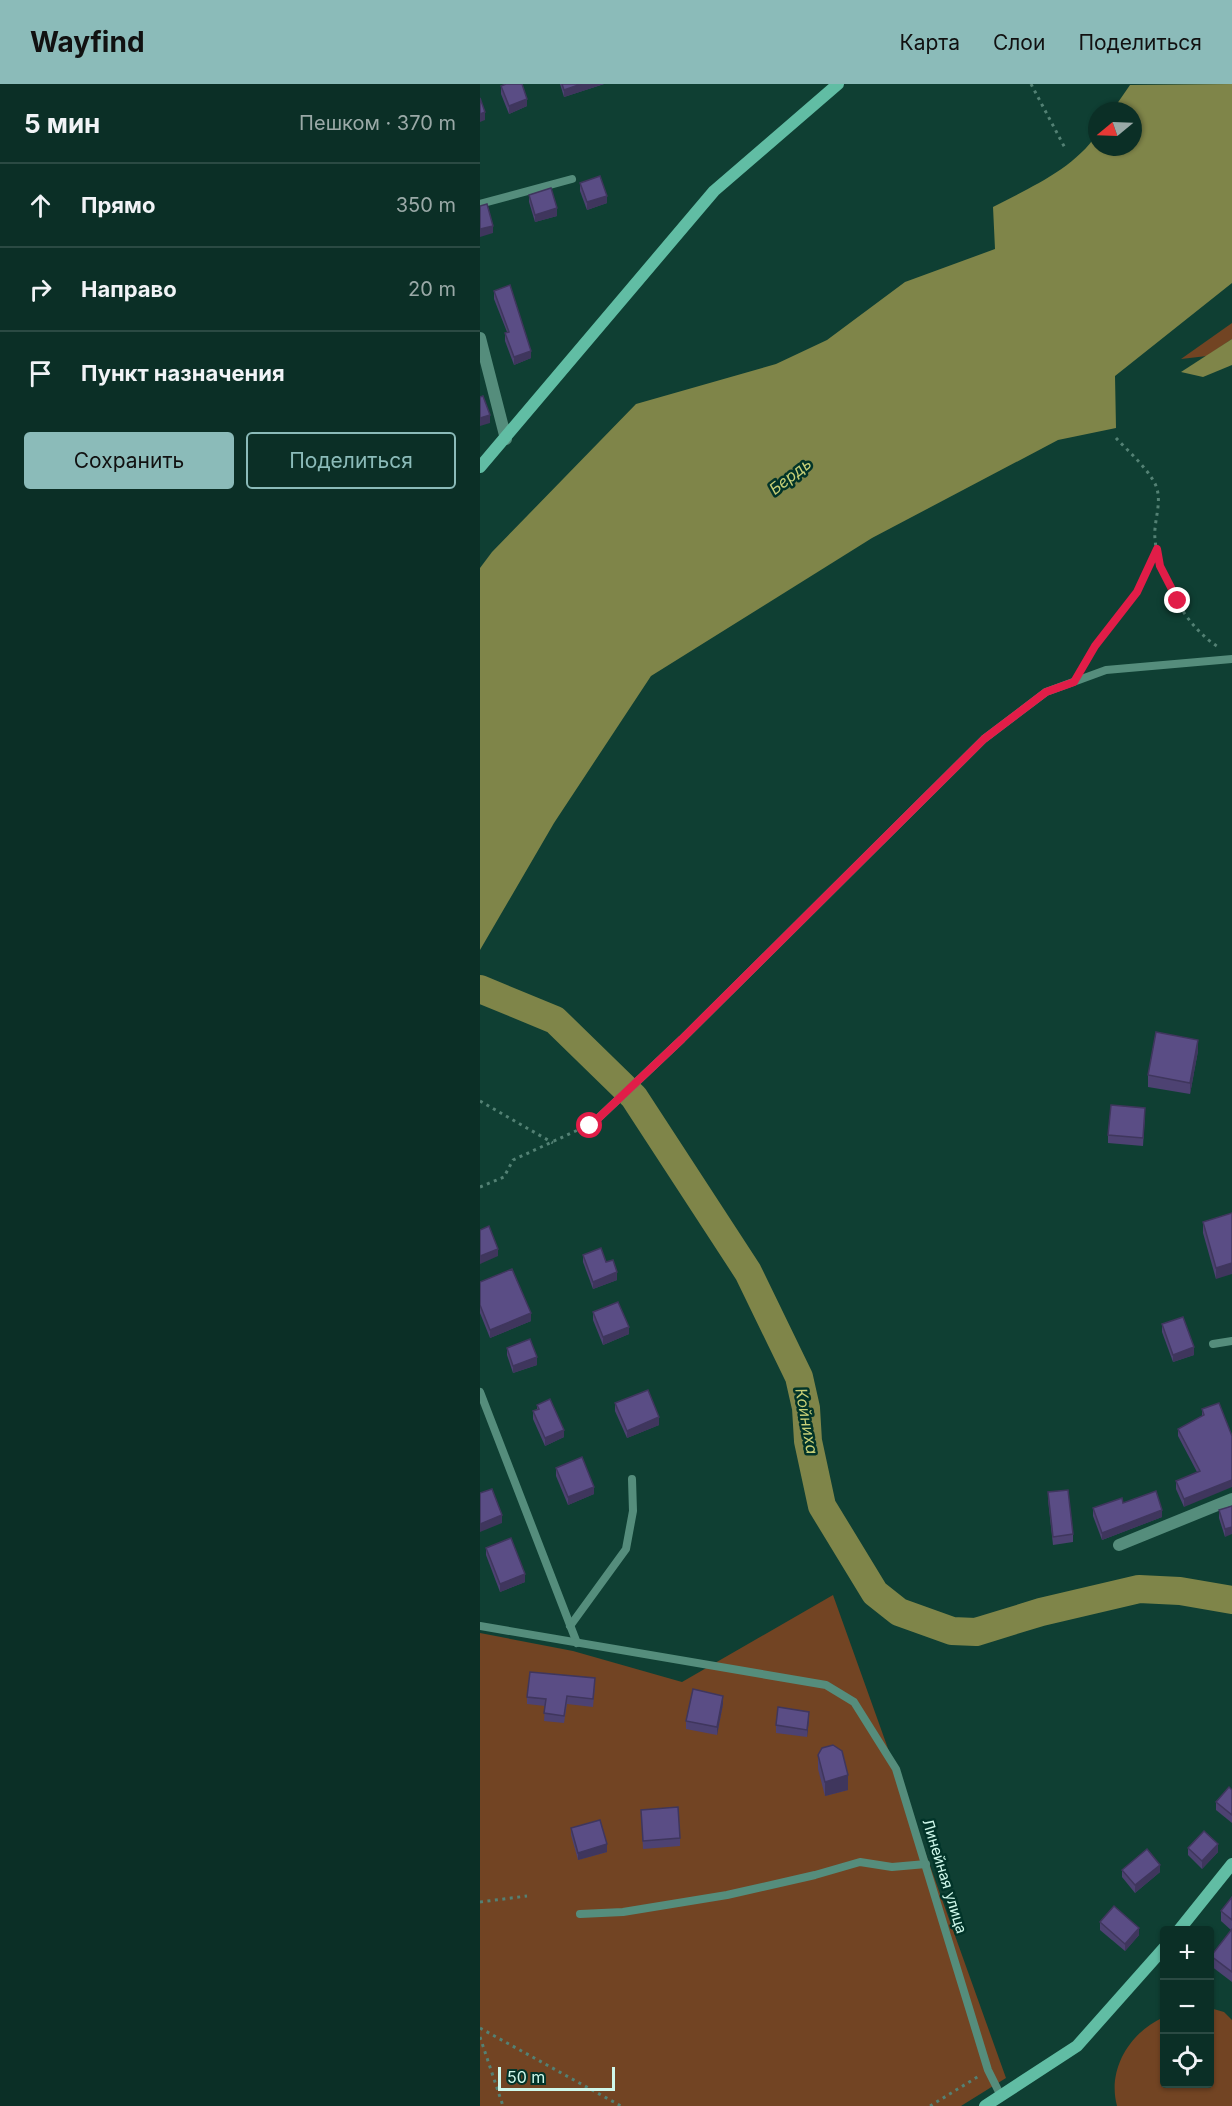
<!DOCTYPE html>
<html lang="ru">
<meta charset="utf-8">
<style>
body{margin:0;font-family:Inter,sans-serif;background:#14372e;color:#f1f3f6}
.controls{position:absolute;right:18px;bottom:18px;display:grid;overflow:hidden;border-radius:6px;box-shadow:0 2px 4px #0004}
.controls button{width:54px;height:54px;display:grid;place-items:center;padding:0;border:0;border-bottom:2px solid #2b4a43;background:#0b2f26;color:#f1f3f6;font:30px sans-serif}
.compass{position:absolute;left:608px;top:18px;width:54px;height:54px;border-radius:50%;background:#0b2f26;box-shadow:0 2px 4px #0004;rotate:251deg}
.scale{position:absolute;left:18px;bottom:15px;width:117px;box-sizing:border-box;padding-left:6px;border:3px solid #cff8eb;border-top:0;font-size:16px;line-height:21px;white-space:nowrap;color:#cff8eb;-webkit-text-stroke:4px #023429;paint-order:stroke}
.stop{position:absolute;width:18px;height:18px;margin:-14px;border:4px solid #e11d48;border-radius:50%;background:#fff}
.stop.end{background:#e11d48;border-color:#fff;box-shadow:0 2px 6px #0008}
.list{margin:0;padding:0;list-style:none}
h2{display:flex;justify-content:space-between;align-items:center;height:78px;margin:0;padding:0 24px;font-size:26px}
h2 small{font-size:20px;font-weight:400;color:#9aa9a7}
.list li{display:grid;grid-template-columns:39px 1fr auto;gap:18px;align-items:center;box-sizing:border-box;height:84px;padding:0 24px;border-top:2px solid #2b4a43}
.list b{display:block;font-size:22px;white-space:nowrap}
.list em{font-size:20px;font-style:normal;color:#9aa9a7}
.actions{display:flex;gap:12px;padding:18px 24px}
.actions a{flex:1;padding:14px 0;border:2px solid #8bbbb9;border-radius:6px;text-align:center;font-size:21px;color:#8bbbb9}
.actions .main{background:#8bbbb9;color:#111}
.icon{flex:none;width:33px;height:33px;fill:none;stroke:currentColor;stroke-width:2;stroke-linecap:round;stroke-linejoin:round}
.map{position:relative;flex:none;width:752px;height:2022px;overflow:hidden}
header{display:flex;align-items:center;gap:36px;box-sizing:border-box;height:84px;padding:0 30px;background:#8bbbb9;color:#111}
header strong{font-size:28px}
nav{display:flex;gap:33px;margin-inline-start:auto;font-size:21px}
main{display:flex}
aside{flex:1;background:#0b2f26}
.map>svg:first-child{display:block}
.green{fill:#724423}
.water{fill:#7f8549}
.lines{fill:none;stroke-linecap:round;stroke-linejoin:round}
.river{stroke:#7f8549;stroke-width:28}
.path{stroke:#538174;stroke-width:3;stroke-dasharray:3 4.5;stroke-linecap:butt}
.lane{stroke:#558d7c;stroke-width:8}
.street{stroke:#558d7c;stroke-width:12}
.secondary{stroke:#61bda4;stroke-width:12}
.wall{fill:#4d4272}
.shaded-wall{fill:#3f365d}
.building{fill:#5a4d85;stroke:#3f365d;stroke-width:1.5}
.route{stroke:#e11d48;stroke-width:8}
.labels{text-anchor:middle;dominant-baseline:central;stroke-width:5;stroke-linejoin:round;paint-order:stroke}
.street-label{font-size:15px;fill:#cff8eb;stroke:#023429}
.water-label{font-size:16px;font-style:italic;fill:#c7d078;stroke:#023429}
</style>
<header>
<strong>Wayfind</strong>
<nav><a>Карта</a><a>Слои</a><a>Поделиться</a></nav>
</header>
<main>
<aside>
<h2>5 мин<small>Пешком · 370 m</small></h2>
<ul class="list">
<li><svg class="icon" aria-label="ahead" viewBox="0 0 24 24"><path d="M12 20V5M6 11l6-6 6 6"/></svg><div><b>Прямо</b></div><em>350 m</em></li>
<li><svg class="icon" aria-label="right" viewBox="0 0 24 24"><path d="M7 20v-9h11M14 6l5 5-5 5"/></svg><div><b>Направо</b></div><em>20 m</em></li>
<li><svg class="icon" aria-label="arrive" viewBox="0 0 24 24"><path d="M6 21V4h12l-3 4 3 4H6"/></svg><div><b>Пункт назначения</b></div></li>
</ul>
<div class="actions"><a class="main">Сохранить</a><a>Поделиться</a></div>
</aside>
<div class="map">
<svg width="752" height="2022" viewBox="0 0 752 2022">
<rect width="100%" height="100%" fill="#0f3f33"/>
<g class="green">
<path d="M752 239V255L727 272 701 275Z"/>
<path d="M353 1511 526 1994 481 2022H0V1549L93 1567 202 1598Z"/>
<path d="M730 1924 744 1928 752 1936V2022H637C627 1985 650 1948 684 1933V2000H730Z"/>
</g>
<g class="water">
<path d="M752 0V199L635 292 636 344 578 356 392 454 171 592 74 739 0 866V484L12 468 156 320 296 280 347 256 425 198 515 165 513 123C549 104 594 85 617 50V63H653V27H632L650 1Z"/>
<path d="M752 255V281L723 293 701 288Z"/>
</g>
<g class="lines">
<path class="river" d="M0 905 75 936 154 1013 268 1188 319 1293 326 1324 328 1357 342 1422 395 1509 419 1528 472 1547 496 1548 561 1528 659 1505 700 1507 752 1516"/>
<g class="path">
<path d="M551 0 585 64"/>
<path d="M636 354C648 367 664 381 673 396 685 415 673 435 675 455 678 493 707 545 740 564"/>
<path d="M603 582 615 562 657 508 676 466"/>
<path d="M0 1017 73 1059"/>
<path d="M0 1103 24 1093 33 1076 100 1045"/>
<path d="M0 1818 47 1812"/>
<path d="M0 1944 141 2022"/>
<path d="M0 1953 23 2022"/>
<path d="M450 2022 499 1992"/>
</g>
<g class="lane">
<path d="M0 120 92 95"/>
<path d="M110 1042 202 955 504 655 566 608 626 586 752 575"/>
<path d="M733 1260 752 1257"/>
<path d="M0 1308 97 1559"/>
<path d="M0 1542 346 1601 374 1618 416 1685 508 1986 521 2012"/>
<path d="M90 1542 146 1465 153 1427 152 1395"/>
<path d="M100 1830 143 1828 247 1811 335 1791 380 1778 412 1783 446 1780"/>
</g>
<g class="street">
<path d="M0 254 26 355"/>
<path d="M639 1461 752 1415"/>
</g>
<g class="secondary">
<path d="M0 383 234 107 358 0"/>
<path d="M699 1846 752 1780"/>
<path d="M505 2022 597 1962 684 1864"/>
</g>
</g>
<g class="wall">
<path d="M80 0H124L84 13Z"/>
<path d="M21 2 47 22 29 30 21 10Z"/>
<path d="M100 99 127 119 107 126 100 107Z"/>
<path d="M49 111 77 132 55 138 49 118Z"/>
<path d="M14 207 51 274 34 281 25 257V249L27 248 14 215Z"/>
<path d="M718 967 710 1010 668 1003V991Z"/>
<path d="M665 1032 663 1062 628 1059V1051Z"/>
<path d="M752 1129 736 1195 723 1149V1138Z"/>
<path d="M103 1171 126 1178 137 1196 113 1205 103 1178Z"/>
<path d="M0 1198 51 1237 10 1254 0 1229Z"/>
<path d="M113 1228 149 1250 123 1261 113 1236Z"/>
<path d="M682 1240 714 1271 693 1278 682 1248Z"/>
<path d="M27 1264 57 1281 33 1289 27 1271Z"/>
<path d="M135 1319 179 1341 147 1354 135 1327Z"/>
<path d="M57 1321 84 1353 65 1362 53 1335V1327L57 1326Z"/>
<path d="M722 1325 752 1352 704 1423 696 1405V1397L717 1388 698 1352V1345L722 1332Z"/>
<path d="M76 1384 114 1410 88 1421 76 1392Z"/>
<path d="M568 1408 593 1450V1458L573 1461 568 1416Z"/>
<path d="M643 1419 682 1433 622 1456 613 1432V1424Z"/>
<path d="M752 1422 745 1453 739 1434V1426Z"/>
<path d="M6 1464 45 1498 20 1508 6 1471Z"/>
<path d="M115 1602 113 1623 87 1620 84 1639 64 1637 65 1622 47 1620V1613Z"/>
<path d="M243 1620 237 1651 206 1645V1637Z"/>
<path d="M329 1635 327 1653 296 1649V1641Z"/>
<path d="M338 1671 368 1706 345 1712 338 1685Z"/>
<path d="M752 1706V1739L736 1726V1718Z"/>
<path d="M161 1726 200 1754V1762L163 1765Z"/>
<path d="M91 1744 127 1768 98 1776 91 1751Z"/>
<path d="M708 1764 738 1768 722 1785 708 1771Z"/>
<path d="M642 1786 680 1788 655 1809 642 1793Z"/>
<path d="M752 1813V1898L731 1882V1872L751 1846 741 1837V1827Z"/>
<path d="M620 1838 659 1851 645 1867 620 1846Z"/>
</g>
<g class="shaded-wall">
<path d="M101 0H124L84 13V6Z"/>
<path d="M47 15V22L29 30V22Z"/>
<path d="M5 28V36L0 38V30Z"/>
<path d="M127 112V119L107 126V118Z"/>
<path d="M77 124V132L55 138V131Z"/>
<path d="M13 142V149L0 153V145Z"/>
<path d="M51 267V274L34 281V273Z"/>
<path d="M10 331V339L0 342V334Z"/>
<path d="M718 956V967L710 1010V999Z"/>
<path d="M18 1165V1172L0 1180V1172Z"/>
<path d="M752 1179V1190L736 1195V1184Z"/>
<path d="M137 1188V1196L113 1205V1198Z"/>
<path d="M51 1229V1237L10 1254V1246Z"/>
<path d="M149 1243V1250L123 1261V1253Z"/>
<path d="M714 1263V1271L693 1278V1271Z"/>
<path d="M57 1273V1281L33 1289V1282Z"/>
<path d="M179 1333V1341L147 1354V1347Z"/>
<path d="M84 1346V1353L65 1362V1354Z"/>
<path d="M752 1396V1403L704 1423V1415Z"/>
<path d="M114 1403V1410L88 1421V1413Z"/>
<path d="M682 1426V1433L622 1456V1449Z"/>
<path d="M22 1431V1439L0 1448V1440Z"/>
<path d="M752 1443V1450L745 1453V1445Z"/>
<path d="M45 1490V1498L20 1508V1500Z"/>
<path d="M243 1612V1620L237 1651V1643Z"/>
<path d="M329 1628V1635L327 1653V1646Z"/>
<path d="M368 1691V1706L345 1712V1698Z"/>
<path d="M127 1760V1768L98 1776V1769Z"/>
<path d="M738 1760V1768L722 1785V1777Z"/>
<path d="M680 1781V1788L655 1809V1801Z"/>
<path d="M659 1844V1851L645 1867V1860Z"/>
</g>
<g class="building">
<path d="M26 0H42L47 15 29 22 21 2Z"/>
<path d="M82 0H101L84 6Z"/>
<path d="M0 14 5 28 0 30Z"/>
<path d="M120 92 127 112 107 118 100 99Z"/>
<path d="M71 104 77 124 55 131 49 111Z"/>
<path d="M7 120 13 142 0 145V122Z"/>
<path d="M30 201 51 267 34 273 25 249 29 248 14 207Z"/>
<path d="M3 312 10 331 0 334V313Z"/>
<path d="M676 948 718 956 710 999 668 991Z"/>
<path d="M631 1021 665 1024 663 1054 628 1051Z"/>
<path d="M752 1129V1179L736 1184 723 1138Z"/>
<path d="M9 1142 18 1165 0 1172V1146Z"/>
<path d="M121 1164 126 1178 133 1176 137 1188 113 1198 103 1171Z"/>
<path d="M32 1185 51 1229 10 1246 0 1221V1198Z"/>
<path d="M138 1218 149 1243 123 1253 113 1228Z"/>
<path d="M703 1233 714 1263 693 1271 682 1240Z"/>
<path d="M50 1255 57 1273 33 1282 27 1264Z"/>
<path d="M168 1306 179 1333 147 1347 135 1319Z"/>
<path d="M70 1315 84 1346 65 1354 53 1327 59 1325 57 1321Z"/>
<path d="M739 1319 752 1352V1396L704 1415 696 1397 720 1387 698 1345 724 1331 722 1325Z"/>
<path d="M102 1373 114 1403 88 1413 76 1384Z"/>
<path d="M12 1405 22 1431 0 1440V1409Z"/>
<path d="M588 1406 593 1450 573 1453 568 1408Z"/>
<path d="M676 1407 682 1426 622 1449 613 1424 642 1414 643 1419Z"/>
<path d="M752 1422V1443L745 1445 739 1426Z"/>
<path d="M31 1454 45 1490 20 1500 6 1464Z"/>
<path d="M50 1588 115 1594 113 1615 87 1612 84 1632 64 1629 66 1615 47 1613Z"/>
<path d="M213 1605 243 1612 237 1643 206 1637Z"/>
<path d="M298 1623 329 1628 327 1646 296 1641Z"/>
<path d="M353 1661 362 1667 368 1691 345 1698 338 1671 342 1664Z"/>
<path d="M749 1703 752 1706V1731L736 1718Z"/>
<path d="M198 1723 200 1754 163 1757 161 1726Z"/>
<path d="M120 1736 127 1760 98 1769 91 1744Z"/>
<path d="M724 1747 738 1760 722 1777 708 1764Z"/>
<path d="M667 1765 680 1781 655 1801 642 1786Z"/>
<path d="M752 1813V1836L741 1827Z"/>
<path d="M634 1822 659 1844 645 1860 620 1838Z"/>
<path d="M752 1845V1888L731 1872Z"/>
</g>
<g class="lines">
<path class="route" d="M110 1042 202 955 504 655 566 608 594 598 615 562 657 508 677 465 680 482 698 517"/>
</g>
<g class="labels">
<g class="street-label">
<text transform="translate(465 1792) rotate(73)">Линейная улица</text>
</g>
<g class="water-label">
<text transform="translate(310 392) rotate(-38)">Бердь</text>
<text transform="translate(327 1337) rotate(80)">Койниха</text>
</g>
</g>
</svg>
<div class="controls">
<button>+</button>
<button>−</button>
<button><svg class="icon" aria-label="locate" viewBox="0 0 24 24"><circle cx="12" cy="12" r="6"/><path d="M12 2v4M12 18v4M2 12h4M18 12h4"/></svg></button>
</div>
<svg class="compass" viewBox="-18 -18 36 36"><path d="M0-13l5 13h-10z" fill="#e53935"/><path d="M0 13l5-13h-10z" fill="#9aa9a7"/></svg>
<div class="scale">50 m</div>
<div class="stop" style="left:110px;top:1042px"></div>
<div class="stop end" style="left:698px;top:517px"></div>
</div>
</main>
